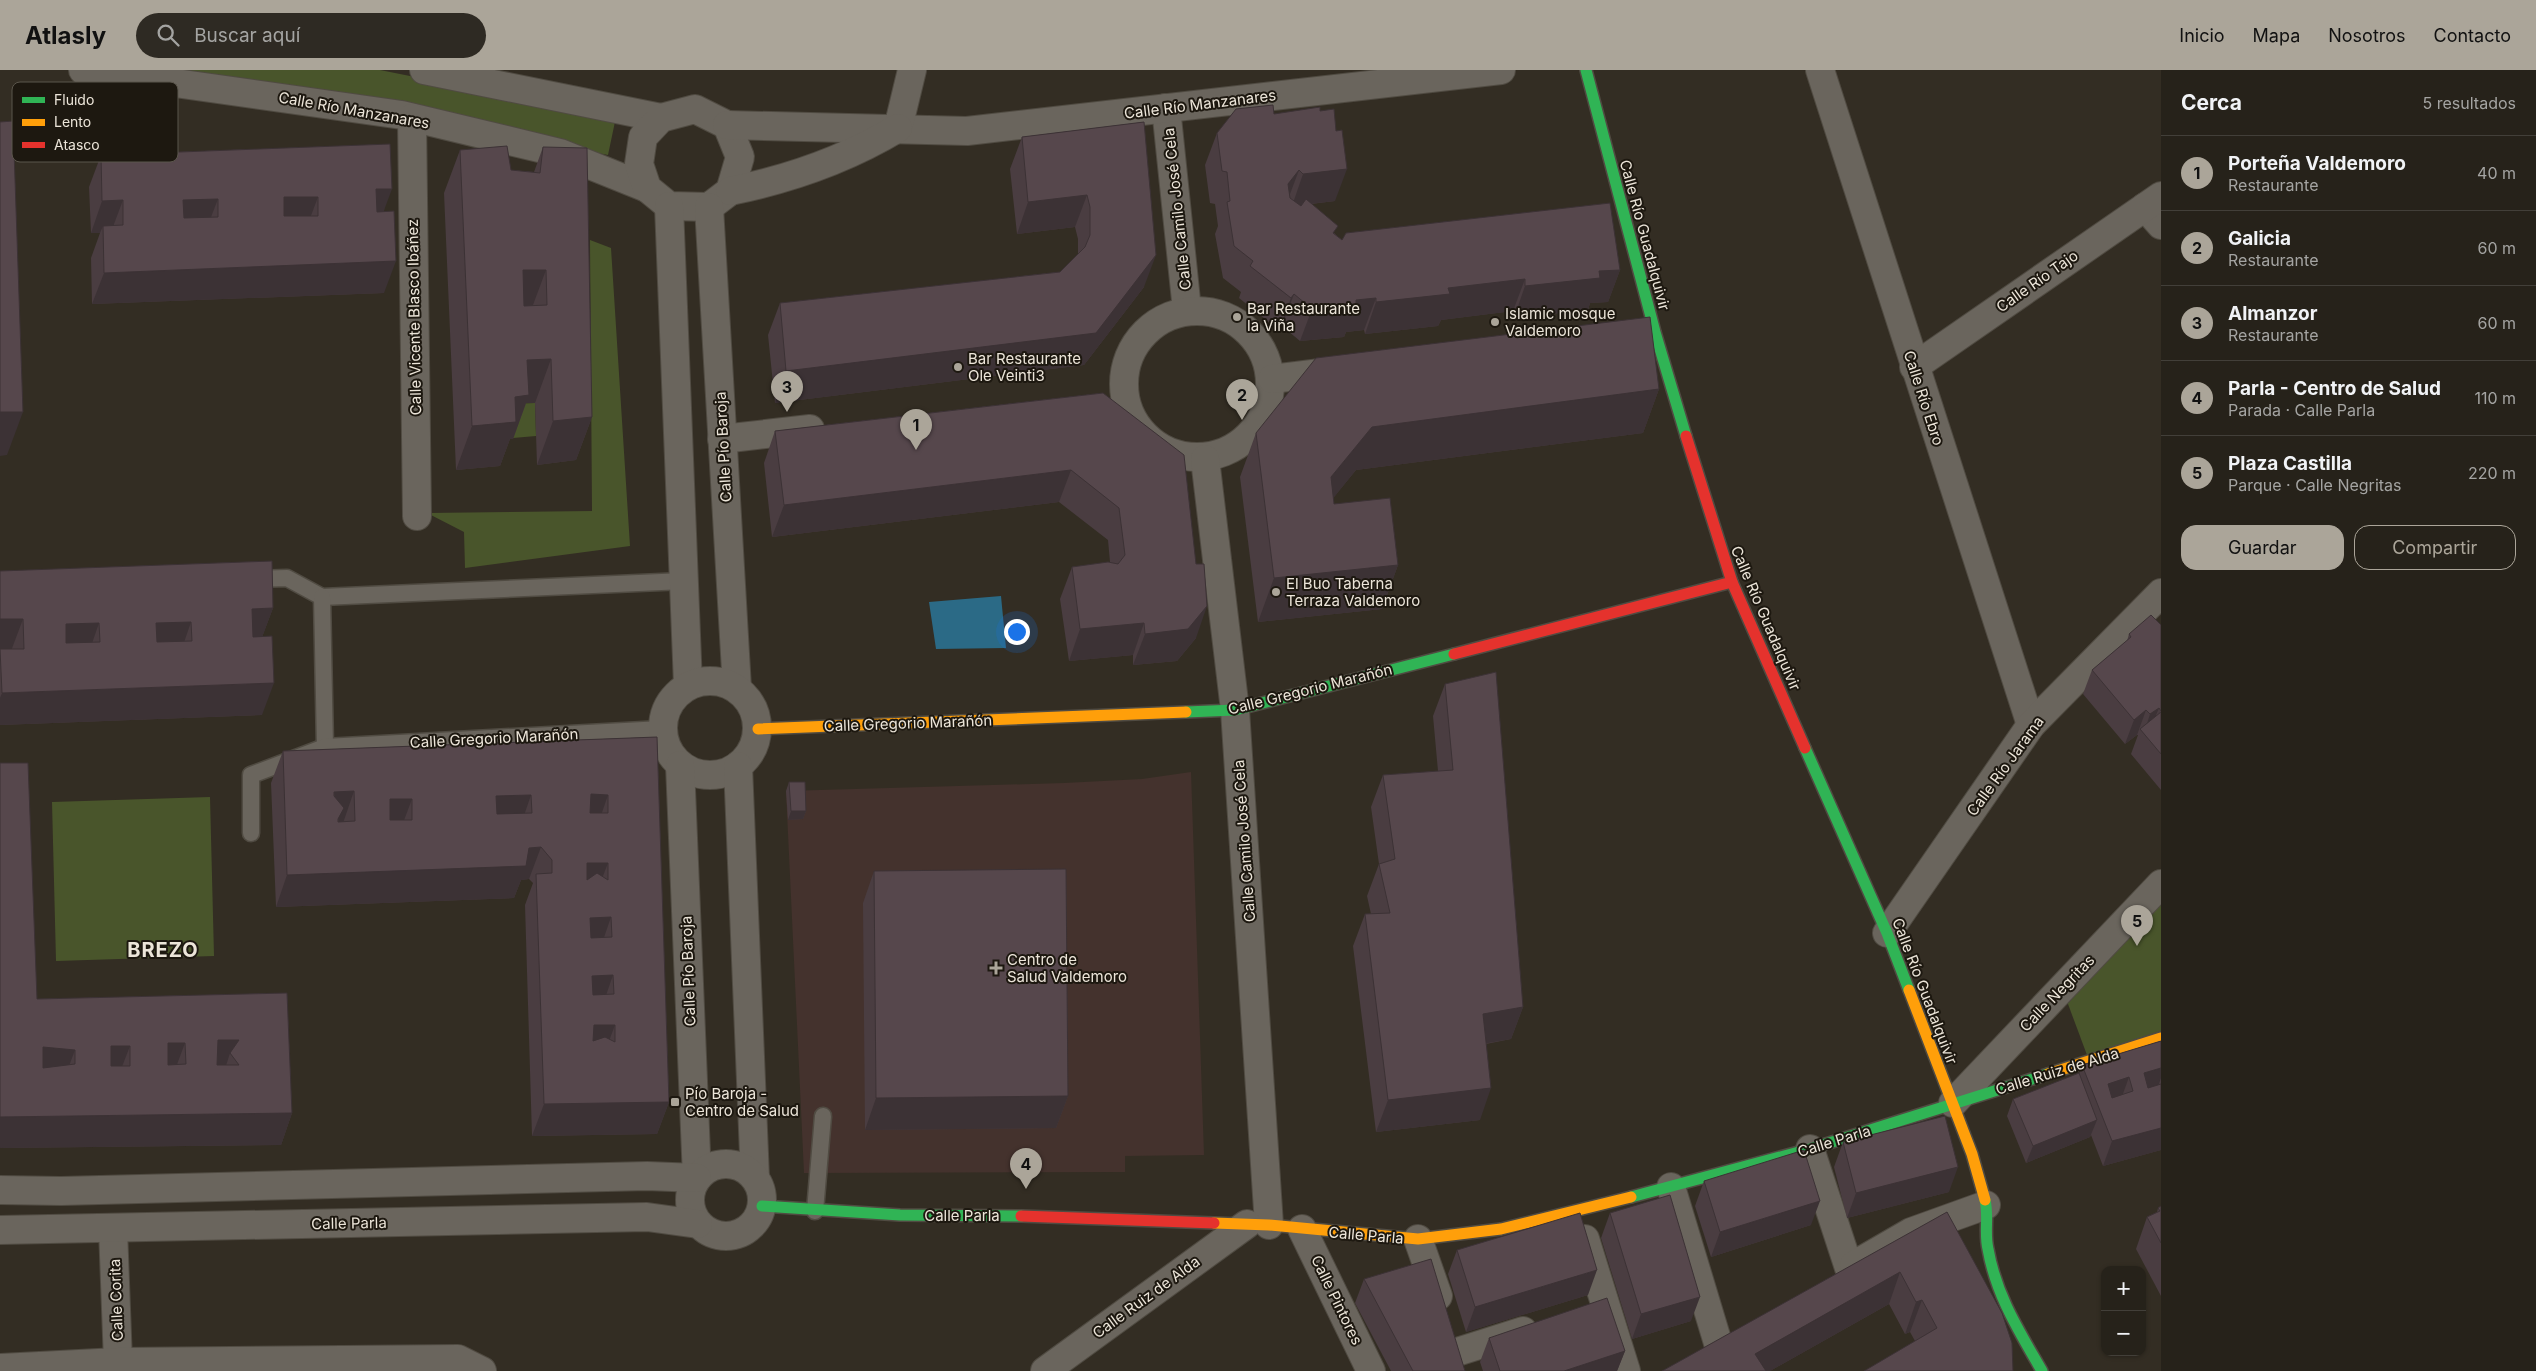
<!DOCTYPE html>
<html lang="es">
<meta charset="utf-8">
<style>
body{margin:0;font-family:Inter,sans-serif;background:#2e2a23;color:#f1f3f6}
.controls{position:absolute;right:15px;bottom:15px;display:grid;overflow:hidden;border-radius:10px;box-shadow:0 1px 4px #0004}
.controls button{width:45px;height:45px;display:grid;place-items:center;padding:0;border:0;border-bottom:1px solid #423f39;background:#26221a;color:#f1f3f6;font:25px sans-serif}
.you{position:absolute;left:1016px;top:561px;width:18px;height:18px;margin:-12px;border:4px solid #fff;border-radius:50%;background:#1a73e8;box-shadow:0 0 0 8px #1a73e833}
.badge{display:grid;place-items:center;width:32px;height:32px;border-radius:50%;background:#aba599;color:#111;font-size:16px;font-weight:700}
.pin{position:absolute;translate:-50% -41px;filter:drop-shadow(0 1px 2px #0008)}
.pin::after{content:'';position:absolute;top:26px;width:18px;height:15px;background:inherit;clip-path:polygon(0 0,100% 0,50% 100%)}
.list{margin:0;padding:0;list-style:none}
h2{display:flex;justify-content:space-between;align-items:center;height:65px;margin:0;padding:0 20px;font-size:21px}
h2 small{font-size:16px;font-weight:400;color:#a4a4a2}
.list li{display:grid;grid-template-columns:32px 1fr auto;gap:15px;align-items:center;box-sizing:border-box;height:75px;padding:0 20px;border-top:1px solid #423f39}
.list b{display:block;font-size:19px;white-space:nowrap}
.list p{margin:0;font-size:16px;white-space:nowrap;color:#a4a4a2}
.list em{font-size:16px;font-style:normal;color:#a4a4a2}
.actions{display:flex;gap:10px;padding:15px 20px}
.actions a{flex:1;padding:11px 0;border:1px solid #aba599;border-radius:15px;text-align:center;font-size:18px;color:#aba599}
.actions .main{background:#aba599;color:#111}
.icon{flex:none;width:28px;height:28px;fill:none;stroke:currentColor;stroke-width:2;stroke-linecap:round;stroke-linejoin:round}
.map{position:relative;flex:none;width:2161px;height:1301px;overflow:hidden}
header{display:flex;align-items:center;gap:30px;box-sizing:border-box;height:70px;padding:0 25px;background:#aba599;color:#111}
header strong{font-size:24px}
nav{display:flex;gap:28px;margin-inline-start:auto;font-size:18px}
.search{width:350px;height:45px;background:#2e2a23;display:flex;align-items:center;gap:12px;box-sizing:border-box;padding:0 18px;border-radius:28px;color:#a4a4a2;font-size:19px}
main{display:flex}
aside{flex:1;background:#26221a}
.map>svg:first-child{display:block}
.medical{fill:#44322d}
.green{fill:#49552b}
.water{fill:#2b6a86}
.lines{fill:none;stroke-linecap:round;stroke-linejoin:round}
.lane-casing{stroke:#504b42;stroke-width:19}
.street-casing{stroke:#504b42;stroke-width:30}
.fast-casing{stroke:#504b42;stroke-width:14}
.slow-casing{stroke:#504b42;stroke-width:14}
.jam-casing{stroke:#504b42;stroke-width:14}
.lane{stroke:#6a655d;stroke-width:16}
.street{stroke:#6a655d;stroke-width:28}
.fast{stroke:#30b455;stroke-width:11}
.slow{stroke:#ff9f0a;stroke-width:11}
.jam{stroke:#e5322d;stroke-width:11}
.wall{fill:#4a3d41}
.shaded-wall{fill:#3c3235}
.building{fill:#56474c;stroke:#3c3235;fill-rule:evenodd}
.poi-dot{fill:#aba599;stroke:#1d1810;stroke-width:2}
.labels{text-anchor:middle;dominant-baseline:central;stroke-width:4;stroke-linejoin:round;paint-order:stroke}
.street-label{font-size:15px;fill:#ece5d9;stroke:#1d1810}
.poi-label{font-size:15px;fill:#ece5d9;stroke:#1d1810;text-anchor:start}
.district-label{font-size:20px;font-weight:bold;letter-spacing:1px;fill:#ece5d9;stroke:#1d1810}
.key{fill:#1d1810;stroke:#5b564c;stroke-width:1}
.key-label{font-size:14px;fill:#ece5d9}
</style>
<header>
<strong>Atlasly</strong>
<div class="search"><svg class="icon" aria-label="search" viewBox="0 0 24 24"><circle cx="10" cy="10" r="6"/><path d="M15 15l6 6"/></svg>Buscar aquí</div>
<nav><a>Inicio</a><a>Mapa</a><a>Nosotros</a><a>Contacto</a></nav>
</header>
<main>
<div class="map">
<svg width="2161" height="1301" viewBox="0 0 2161 1301">
<rect width="100%" height="100%" fill="#332d23"/>
<path class="medical" d="M1191 702 1204 1085 1125 1086V1102L804 1103 786 721 1064 713 1142 709Z"/>
<g class="green">
<path d="M141 0H380L616 47 608 85 227 10Z"/>
<path d="M590 170 611 178 630 476 465 498 464 462 427 443 592 441Z"/>
<path d="M535 333 536 366 513 368 511 334Z"/>
<path d="M210 727 214 886 56 891 52 732Z"/>
<path d="M2161 826V961L2087 985 2065 926Z"/>
</g>
<path class="water" d="M1001 526 1006 578 936 579 929 532Z"/>
<g class="lines">
<defs>
<g id="lane">
<path d="M250 509 287 508 322 527 684 511"/>
<path d="M322 527 325 677"/>
<path d="M251 763V705L325 677 662 659"/>
<path d="M815 1141 823 1046"/>
</g>
<g id="street">
<path d="M83 0 402 45 560 83 647 118"/>
<path d="M424 0 661 48"/>
<path d="M1820 0 2031 655"/>
<path d="M1166 38 1187 240"/>
<path d="M695 39 727 55 740 87 730 121 709 137 669 136 647 118 639 94 643 67 661 48Z"/>
<path d="M412 48 417 446"/>
<path d="M727 55 967 61 1501 0"/>
<path d="M898 58 912 0"/>
<path d="M730 121C790 109 845 90 898 58"/>
<path d="M669 136 688 615"/>
<path d="M709 137 737 618"/>
<path d="M2145 137 2161 155"/>
<circle cx="1197" cy="314" r="73"/>
<path d="M1914 297 2161 126"/>
<path d="M1272 309 1337 301"/>
<path d="M722 369 810 359"/>
<path d="M1205 389 1235 640 1269 1155"/>
<circle cx="710" cy="658" r="47"/>
<path d="M680 695 697 1108"/>
<path d="M738 696 755 1108"/>
<path d="M1887 863 2031 655 2161 523"/>
<path d="M1953 1033 2161 814"/>
<path d="M1810 1079 1849 1198"/>
<circle cx="726" cy="1130" r="36"/>
<path d="M1671 1117 1718 1273"/>
<path d="M0 1120 61 1121 647 1106 697 1108"/>
<path d="M113 1159 118 1292 121 1301"/>
<path d="M1302 1159 1371 1301"/>
<path d="M0 1160 647 1147 698 1154"/>
<path d="M1418 1169 1438 1226"/>
<path d="M1585 1169 1626 1301"/>
<path d="M1854 1195 1911 1162 1986 1135"/>
<path d="M1457 1282 1523 1261"/>
<path d="M0 1298 118 1292 458 1289 482 1301"/>
<path d="M1045 1301 1247 1154"/>
</g>
<g id="fast">
<path d="M1586 0 1655 262 1686 366"/>
<path d="M1186 642 1235 640 1454 584"/>
<path d="M1805 678 1887 863 1909 920"/>
<path d="M1631 1127 1810 1079 2048 1004"/>
<path d="M1985 1130C1989 1146 1984 1163 1988 1179 1996 1225 2019 1261 2042 1301"/>
<path d="M762 1136 900 1145 1021 1146"/>
</g>
<g id="slow">
<path d="M758 659 1186 642"/>
<path d="M1909 920 1972 1084 1985 1130"/>
<path d="M2048 1004 2161 968"/>
<path d="M1214 1153 1269 1155 1418 1169 1501 1159 1631 1127"/>
</g>
<g id="jam">
<path d="M1686 366 1732 512 1805 678"/>
<path d="M1454 584 1732 512"/>
<path d="M1021 1146 1214 1153"/>
</g>
</defs>
<use href="#lane" class="lane-casing"/>
<use href="#street" class="street-casing"/>
<use href="#fast" class="fast-casing"/>
<use href="#slow" class="slow-casing"/>
<use href="#jam" class="jam-casing"/>
<use href="#lane" class="lane"/>
<use href="#street" class="street"/>
<use href="#fast" class="fast"/>
<use href="#slow" class="slow"/>
<use href="#jam" class="jam"/>
</g>
<g class="wall">
<path d="M1274 44 1335 131 1311 134 1335 164 1342 170 1620 200 1608 232 1590 233 1588 240 1514 248 1513 241 1441 250 1438 256 1365 264 1364 260 1346 262 1344 267 1300 271 1282 256 1279 260 1239 228 1241 222 1223 208 1215 164 1218 156 1215 134 1210 133 1205 95 1217 63Z"/>
<path d="M1144 52V217L1084 295 775 333 768 265 780 233 1060 202 1078 184V169L1075 157 1017 164 1010 99 1022 67Z"/>
<path d="M390 74 384 141V223L92 234 91 188 100 163H91L89 117 101 85Z"/>
<path d="M543 77 592 347 576 390 537 395 535 333H526L513 369H510L500 396 456 400 444 123 460 80 511 100 534 102Z"/>
<path d="M1659 319 1643 363 1356 400 1333 428 1334 434 1398 495 1382 539 1258 552 1240 407 1256 363Z"/>
<path d="M1103 323 1196 568 1177 591 1133 595V585L1069 591 1060 529 1072 497 1110 492 1108 470 1059 432 772 467 764 393 775 361Z"/>
<path d="M0 501 273 538 262 567V645L0 655Z"/>
<path d="M2161 555V720L2131 684 2138 665H2137L2125 674 2083 624 2092 600 2127 571 2129 564Z"/>
<path d="M1445 614 1523 937 1511 969 1486 974 1480 1050 1376 1062 1353 876 1365 844H1371L1367 826 1379 794 1371 737 1383 705 1438 701 1433 646Z"/>
<path d="M657 667 669 1032 657 1064 532 1066 525 835 533 813 529 809 521 810 514 828 276 837 271 713 283 681Z"/>
<path d="M789 712 806 741 803 749 788 750 786 721Z"/>
<path d="M874 801 1068 1026 1056 1058 865 1060 863 833Z"/>
<path d="M287 923 292 1043 281 1075 0 1078 37 929Z"/>
<path d="M2161 971V1080L2103 1096 2091 1065 2090 1067 2026 1093 2007 1046 2013 1029 2079 1004 2082 995Z"/>
<path d="M1843 1072 1949 1122 1847 1148 1834 1097Z"/>
<path d="M1704 1111 1811 1155 1711 1187 1695 1136Z"/>
<path d="M2161 1136V1226L2136 1179 2147 1147 2157 1142 2158 1138Z"/>
<path d="M1947 1142 2013 1301 1915 1271 1910 1262 1905 1264 1889 1234 1770 1301Z"/>
<path d="M1610 1143 1691 1251 1632 1269 1601 1168Z"/>
<path d="M1457 1180 1588 1225 1466 1262 1448 1204Z"/>
<path d="M1364 1209 1465 1301H1391L1355 1233Z"/>
<path d="M1489 1268 1625 1281 1617 1301H1483L1480 1292Z"/>
</g>
<g class="shaded-wall">
<path d="M1347 99 1335 131 1292 136 1303 104Z"/>
<path d="M1299 100 1287 132 1288 114Z"/>
<path d="M376 119H392L380 151H364Z"/>
<path d="M1087 125 1075 157 1017 164 1028 132Z"/>
<path d="M284 127H318L306 159H272Z"/>
<path d="M218 129 206 160 171 162 183 130Z"/>
<path d="M123 130 111 162 103 156 100 163H91L102 131Z"/>
<path d="M1156 185 1144 217 1084 295 775 333 786 301Z"/>
<path d="M396 191 384 223 92 234 104 203Z"/>
<path d="M523 200H546L530 243 507 244Z"/>
<path d="M1620 200 1608 232 1590 233 1588 240 1514 248 1525 216 1599 201Z"/>
<path d="M1525 209 1513 241 1441 250 1438 256 1365 264 1376 232 1448 218Z"/>
<path d="M1294 224 1282 256 1279 260 1291 228Z"/>
<path d="M1376 228 1364 260 1346 262 1344 267 1300 271 1312 239 1356 230Z"/>
<path d="M551 289 535 333H526L513 369H510L500 396 456 400 472 356 527 290Z"/>
<path d="M1659 319 1643 363 1356 400 1315 451 1331 407 1372 357Z"/>
<path d="M0 342H23L7 385 0 386Z"/>
<path d="M592 347 576 390 537 395 553 351Z"/>
<path d="M1071 400 1059 432 772 467 784 435Z"/>
<path d="M1398 495 1382 539 1258 552 1274 508Z"/>
<path d="M1207 536 1196 568 1177 591 1133 595 1145 564Z"/>
<path d="M273 538 261 570 241 571 252 539Z"/>
<path d="M0 549H23L11 581H0Z"/>
<path d="M191 552 180 584 145 585 156 553Z"/>
<path d="M99 553 88 585 54 586 66 554Z"/>
<path d="M1144 553 1133 585 1069 591 1080 559Z"/>
<path d="M274 613 262 645 0 655V628L2 623Z"/>
<path d="M2159 638 2149 662 2144 663 2150 644Z"/>
<path d="M2146 640 2137 665 2125 674 2134 650Z"/>
<path d="M354 721 343 753H339L334 722Z"/>
<path d="M591 724 608 725 597 757 579 756Z"/>
<path d="M531 725 520 757 485 758 496 726Z"/>
<path d="M390 729H412L400 761H379Z"/>
<path d="M791 741H806L803 749 788 750Z"/>
<path d="M541 777 529 809 521 810 514 828 276 837 287 805Z"/>
<path d="M587 793H608L596 824 575 825Z"/>
<path d="M611 847 600 879 579 880 590 848Z"/>
<path d="M613 905 602 937 580 938 592 906Z"/>
<path d="M1523 937 1511 969 1471 976 1483 944Z"/>
<path d="M594 955H615L603 987H582Z"/>
<path d="M218 970H239L230 983 224 1002H206Z"/>
<path d="M168 973H185L173 1005 156 1004Z"/>
<path d="M111 976H130L118 1007 99 1008Z"/>
<path d="M43 977 75 980 63 1012 31 1009Z"/>
<path d="M2161 998V1008L2156 1022 2135 1027 2144 1003Z"/>
<path d="M2129 1007 2120 1032 2099 1038 2108 1014Z"/>
<path d="M1491 1018 1480 1050 1376 1062 1388 1030Z"/>
<path d="M1068 1026 1056 1058 865 1060 876 1028Z"/>
<path d="M669 1032 657 1064 532 1066 544 1034Z"/>
<path d="M292 1043 281 1075 0 1078V1047Z"/>
<path d="M2097 1050 2090 1067 2026 1093 2033 1076Z"/>
<path d="M2161 1058V1080L2103 1096 2112 1071Z"/>
<path d="M1958 1097 1949 1122 1847 1148 1856 1123Z"/>
<path d="M1820 1131 1811 1155 1711 1187 1720 1162Z"/>
<path d="M1597 1200 1588 1225 1466 1262 1475 1237Z"/>
<path d="M1900 1202 1889 1234 1770 1301H1749L1755 1284Z"/>
<path d="M1700 1227 1691 1251 1632 1269 1641 1244Z"/>
<path d="M1922 1230 1910 1262 1905 1264 1916 1232Z"/>
<path d="M1625 1281 1617 1301H1564Z"/>
</g>
<g class="building">
<path d="M1273 35 1274 44 1320 37V41L1334 39 1336 61 1342 60 1347 99 1303 104 1299 100 1288 114 1290 128 1301 136 1306 129 1338 156 1333 163 1342 170 1346 163 1610 133 1620 200 1599 201 1600 208 1525 216V209L1448 218 1450 224 1376 232V228L1356 230V235L1312 239 1294 224 1291 228 1250 196 1253 191 1234 176 1227 132 1230 131 1227 102 1222 101 1217 63 1236 39Z"/>
<path d="M13 51 23 342H0V52Z"/>
<path d="M1144 52 1156 185 1096 263 786 301 780 233 1060 202 1085 177 1090 165V137L1087 125 1028 132 1022 67Z"/>
<path d="M390 74 392 119H376L377 142 394 141 396 191 104 203 103 156 123 155V130L102 131 101 85ZM284 127H318V146H284ZM218 129V147L184 148 183 130Z"/>
<path d="M507 76 511 100 540 103 543 77 587 78 592 347 553 351 551 289 527 290 529 325 515 327 516 352 472 356 460 80ZM523 200H546L547 235 524 236Z"/>
<path d="M1650 247 1659 319 1372 357 1331 407 1334 434 1390 428 1398 495 1274 508 1256 363 1316 288Z"/>
<path d="M1103 323 1184 385 1196 494H1204L1207 536 1188 559 1145 564 1144 553 1080 559 1072 497 1108 492 1118 494 1125 485 1119 438 1071 400 784 435 775 361Z"/>
<path d="M272 491 273 538 252 539 253 567 272 566 274 613 2 623 0 579H24L23 549H0V501ZM191 552 192 571 157 572 156 553ZM99 553 100 572 66 573V554Z"/>
<path d="M2151 545 2161 555V641L2159 638 2150 644 2146 640 2134 650 2092 600 2131 567 2129 564Z"/>
<path d="M1496 602 1523 937 1483 944 1491 1018 1388 1030 1365 844 1390 843 1379 794 1395 789 1383 705 1453 700 1445 614Z"/>
<path d="M2161 642V684L2140 659Z"/>
<path d="M657 667 669 1032 544 1034 536 804 552 803V790L541 777 529 778 526 796 287 805 283 681ZM354 721 355 751 338 752V749L344 738 334 726V722ZM591 724 608 725V743H590ZM531 725 532 743 497 744 496 726ZM390 729H412V750H390ZM587 793H608V810L597 803 587 810ZM611 847 612 867 591 868 590 848ZM613 905 614 924 593 925 592 906ZM594 955H615V972L605 967 593 971Z"/>
<path d="M0 693H28L37 929 287 923 292 1043 0 1047ZM218 970H239L230 983 239 995H217ZM168 973H185L186 994 168 995ZM111 976H130V996H111ZM43 977 75 980V994L43 998Z"/>
<path d="M789 712H805L806 741H791Z"/>
<path d="M1066 799 1068 1026 876 1028 874 801Z"/>
<path d="M2161 971V998L2144 1003 2148 1018 2161 1014V1058L2112 1071 2082 995ZM2129 1007 2133 1021 2112 1028 2108 1014Z"/>
<path d="M2079 1003 2097 1050 2033 1076 2013 1029Z"/>
<path d="M1945 1046 1958 1097 1856 1123 1843 1072Z"/>
<path d="M1804 1080 1820 1131 1720 1162 1704 1111Z"/>
<path d="M1670 1125 1700 1227 1641 1244 1610 1143Z"/>
<path d="M2161 1136V1173L2147 1147 2160 1141 2158 1138Z"/>
<path d="M1947 1142 2002 1243 2012 1273 2013 1301H1864L1937 1258 1922 1230 1916 1232 1900 1202 1755 1284 1766 1301H1662Z"/>
<path d="M1580 1143 1597 1200 1475 1237 1457 1180Z"/>
<path d="M1431 1189 1465 1301H1413L1364 1209Z"/>
<path d="M1607 1228 1625 1281 1564 1301H1500L1489 1268Z"/>
</g>
<g class="poi-dot">
<circle cx="1237" cy="247" r="5"/>
<circle cx="1495" cy="252" r="5"/>
<circle cx="958" cy="297" r="5"/>
<circle cx="1276" cy="522" r="5"/>
<path d="M993.5 890.5h5v5h5v5h-5v5h-5v-5h-5v-5h5z"/>
<rect x="670" y="1027" width="10" height="10" rx="2.5"/>
</g>
<g class="labels">
<g class="street-label">
<text transform="translate(1200 34) rotate(-7)">Calle Río Manzanares</text>
<text transform="translate(354 40) rotate(10)">Calle Río Manzanares</text>
<text transform="translate(1177 139) rotate(-96)">Calle Camilo José Cela</text>
<text transform="translate(1645 165) rotate(75)">Calle Río Guadalquivir</text>
<text transform="translate(2037 211) rotate(-35)">Calle Río Tajo</text>
<text transform="translate(414 247) rotate(-91)">Calle Vicente Blasco Ibáñez</text>
<text transform="translate(1924 328) rotate(72)">Calle Río Ebro</text>
<text transform="translate(723 377) rotate(-93)">Calle Pío Baroja</text>
<text transform="translate(1766 548) rotate(67)">Calle Río Guadalquivir</text>
<text transform="translate(1310 619) rotate(-14)">Calle Gregorio Marañón</text>
<text transform="translate(908 653) rotate(-2)">Calle Gregorio Marañón</text>
<text transform="translate(494 668) rotate(-3)">Calle Gregorio Marañón</text>
<text transform="translate(2005 696) rotate(-54)">Calle Río Jarama</text>
<text transform="translate(1244 771) rotate(-94)">Calle Camilo José Cela</text>
<text transform="translate(688 901) rotate(-92)">Calle Pío Baroja</text>
<text transform="translate(1925 921) rotate(69)">Calle Río Guadalquivir</text>
<text transform="translate(2057 923) rotate(-46)">Calle Negritas</text>
<text transform="translate(2057 1001) rotate(-17)">Calle Ruiz de Alda</text>
<text transform="translate(1834 1071) rotate(-17)">Calle Parla</text>
<text x="962" y="1145">Calle Parla</text>
<text transform="translate(349 1153) rotate(-1)">Calle Parla</text>
<text transform="translate(1366 1165) rotate(5)">Calle Parla</text>
<text transform="translate(1146 1227) rotate(-36)">Calle Ruiz de Alda</text>
<text transform="translate(116 1230) rotate(-92)">Calle Corita</text>
<text transform="translate(1337 1230) rotate(64)">Calle Pintores</text>
</g>
<g class="poi-label">
<text x="1247" y="238">Bar Restaurante<tspan x="1247" dy="17">la Viña</tspan></text>
<text x="1505" y="243">Islamic mosque<tspan x="1505" dy="17">Valdemoro</tspan></text>
<text x="968" y="288">Bar Restaurante<tspan x="968" dy="17">Ole Veinti3</tspan></text>
<text x="1286" y="513">El Buo Taberna<tspan x="1286" dy="17">Terraza Valdemoro</tspan></text>
<text x="1007" y="889">Centro de<tspan x="1007" dy="17">Salud Valdemoro</tspan></text>
<text x="685" y="1023">Pío Baroja -<tspan x="685" dy="17">Centro de Salud</tspan></text>
</g>
<g class="district-label">
<text x="163" y="880">BREZO</text>
</g>
</g>
<rect x="12" y="12" width="166" height="80" rx="8" class="key"/>
<rect x="22" y="27" width="23" height="6" fill="#30b455"/>
<rect x="22" y="49" width="23" height="7" fill="#ff9f0a"/>
<rect x="22" y="72" width="23" height="6" fill="#e5322d"/>
<g class="key-label">
<text x="54" y="35">Fluido</text>
<text x="54" y="57">Lento</text>
<text x="54" y="80">Atasco</text>
</g>
</svg>
<div class="controls">
<button>+</button>
<button>−</button>
</div>
<div class="you"></div>
<div class="pin badge" style="left:916px;top:380px">1</div>
<div class="pin badge" style="left:1242px;top:350px">2</div>
<div class="pin badge" style="left:787px;top:342px">3</div>
<div class="pin badge" style="left:1026px;top:1119px">4</div>
<div class="pin badge" style="left:2137px;top:876px">5</div>
</div>
<aside>
<h2>Cerca<small>5 resultados</small></h2>
<ul class="list">
<li><span class="badge">1</span><div><b>Porteña Valdemoro</b><p>Restaurante</p></div><em>40 m</em></li>
<li><span class="badge">2</span><div><b>Galicia</b><p>Restaurante</p></div><em>60 m</em></li>
<li><span class="badge">3</span><div><b>Almanzor</b><p>Restaurante</p></div><em>60 m</em></li>
<li><span class="badge">4</span><div><b>Parla - Centro de Salud</b><p>Parada · Calle Parla</p></div><em>110 m</em></li>
<li><span class="badge">5</span><div><b>Plaza Castilla</b><p>Parque · Calle Negritas</p></div><em>220 m</em></li>
</ul>
<div class="actions"><a class="main">Guardar</a><a>Compartir</a></div>
</aside>
</main>
